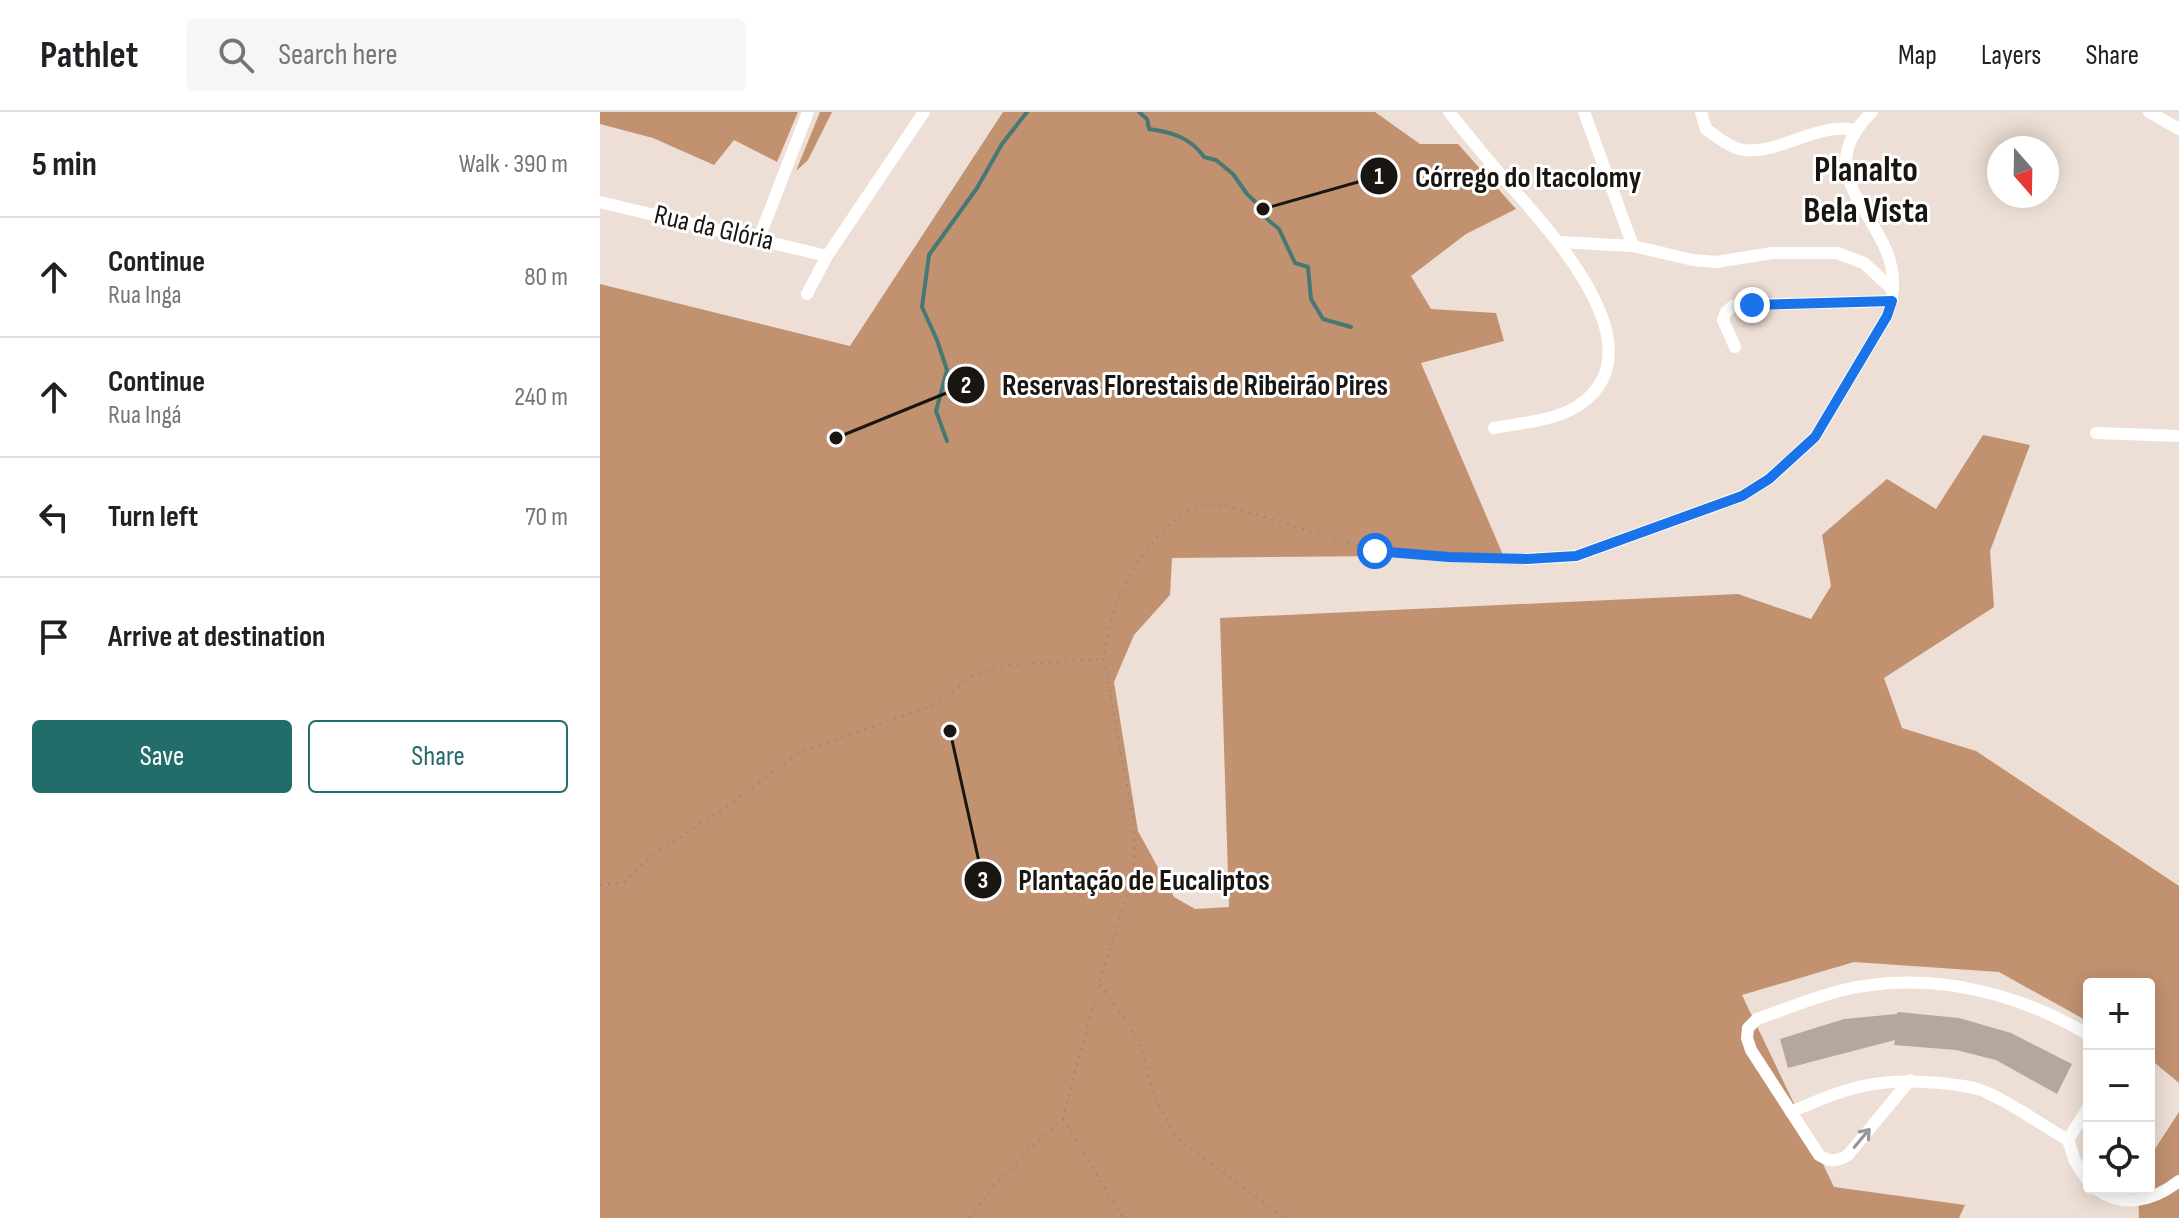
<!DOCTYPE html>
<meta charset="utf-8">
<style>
body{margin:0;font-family:"Sofia Sans Condensed",sans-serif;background:#f6f6f6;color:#202124}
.controls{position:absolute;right:24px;bottom:24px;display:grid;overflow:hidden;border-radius:8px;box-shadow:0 4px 20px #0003}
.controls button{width:72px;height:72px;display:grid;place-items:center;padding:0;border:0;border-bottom:2px solid #e0e0e0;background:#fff;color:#202124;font:40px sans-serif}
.compass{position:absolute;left:1387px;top:24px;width:72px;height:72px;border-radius:50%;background:#fff;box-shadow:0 4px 20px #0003;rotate:160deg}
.stop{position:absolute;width:24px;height:24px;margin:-18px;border:6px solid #1a73e8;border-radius:50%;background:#fff}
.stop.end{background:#1a73e8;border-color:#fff;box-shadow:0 2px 8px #0008}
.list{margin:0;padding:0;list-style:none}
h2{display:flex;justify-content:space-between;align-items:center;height:104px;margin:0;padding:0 32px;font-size:34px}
h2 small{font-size:26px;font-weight:400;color:#757577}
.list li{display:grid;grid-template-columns:52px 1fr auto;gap:24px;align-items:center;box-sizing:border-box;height:120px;padding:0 32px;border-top:2px solid #e0e0e0}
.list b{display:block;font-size:30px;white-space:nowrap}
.list p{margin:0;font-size:26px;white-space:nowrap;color:#757577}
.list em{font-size:26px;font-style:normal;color:#757577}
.actions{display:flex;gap:16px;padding:24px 32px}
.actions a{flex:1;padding:18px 0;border:2px solid #226d6a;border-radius:8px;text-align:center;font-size:28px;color:#226d6a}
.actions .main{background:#226d6a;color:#fff}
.icon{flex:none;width:44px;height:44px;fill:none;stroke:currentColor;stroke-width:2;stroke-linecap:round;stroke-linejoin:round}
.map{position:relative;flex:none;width:1579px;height:1106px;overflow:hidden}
header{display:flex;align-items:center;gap:48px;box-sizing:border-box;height:112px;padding:0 40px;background:#fff;border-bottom:2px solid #e0e0e0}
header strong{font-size:38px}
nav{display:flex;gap:44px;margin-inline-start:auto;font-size:28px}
.search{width:560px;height:72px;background:#f6f6f6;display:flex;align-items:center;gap:20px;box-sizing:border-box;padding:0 28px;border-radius:8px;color:#757577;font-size:30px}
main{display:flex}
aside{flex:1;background:#fff}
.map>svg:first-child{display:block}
.forest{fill:#c29270}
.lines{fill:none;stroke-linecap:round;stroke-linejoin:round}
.stream{stroke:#467874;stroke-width:4}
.building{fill:#b4a79e}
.path{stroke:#958b83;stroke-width:2;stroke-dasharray:2 6;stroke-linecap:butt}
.minor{stroke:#fff;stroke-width:12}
.oneway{stroke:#989694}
.route{stroke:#1a73e8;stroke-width:10}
.labels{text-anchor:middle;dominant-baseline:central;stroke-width:6;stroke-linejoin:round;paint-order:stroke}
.street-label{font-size:28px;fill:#191511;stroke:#fff}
.district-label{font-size:36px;font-weight:bold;fill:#191511;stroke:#fff}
.leader{fill:none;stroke:#191511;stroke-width:3}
.callout-dot{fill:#191511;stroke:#fff;stroke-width:3}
.mark-label{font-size:24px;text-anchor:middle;font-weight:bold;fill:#fff}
.callout-label{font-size:30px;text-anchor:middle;font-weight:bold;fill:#191511;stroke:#fff;stroke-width:6;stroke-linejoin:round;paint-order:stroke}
</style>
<header>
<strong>Pathlet</strong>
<div class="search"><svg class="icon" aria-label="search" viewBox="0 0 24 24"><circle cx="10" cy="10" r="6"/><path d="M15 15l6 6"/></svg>Search here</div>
<nav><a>Map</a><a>Layers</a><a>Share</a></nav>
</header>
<main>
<aside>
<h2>5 min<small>Walk · 390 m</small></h2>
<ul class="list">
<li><svg class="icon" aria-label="ahead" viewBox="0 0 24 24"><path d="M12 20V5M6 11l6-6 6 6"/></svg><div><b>Continue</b><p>Rua Inga</p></div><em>80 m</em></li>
<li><svg class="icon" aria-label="ahead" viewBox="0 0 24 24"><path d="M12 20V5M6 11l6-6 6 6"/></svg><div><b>Continue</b><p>Rua Ingá</p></div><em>240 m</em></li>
<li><svg class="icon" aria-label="left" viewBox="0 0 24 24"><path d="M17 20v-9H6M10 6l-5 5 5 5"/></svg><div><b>Turn left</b></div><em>70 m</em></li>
<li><svg class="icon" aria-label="arrive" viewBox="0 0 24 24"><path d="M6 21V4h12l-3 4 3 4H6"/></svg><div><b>Arrive at destination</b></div></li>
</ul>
<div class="actions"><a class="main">Save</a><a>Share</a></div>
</aside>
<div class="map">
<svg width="1579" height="1106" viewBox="0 0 1579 1106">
<rect width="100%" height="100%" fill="#eddfd5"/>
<g class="forest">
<path d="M0 0H198L177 50 134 28 114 53 53 26 0 12Z"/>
<path d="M220 0H232L208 48 196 59Z"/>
<path d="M403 0H775L820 32H858L916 97 866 122 811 164 831 197 896 201 904 229 821 251 903 443 572 446 570 483 534 523 514 570 538 719 574 785 595 797 629 795 620 506 1138 482 1211 507 1231 474 1222 423 1287 367 1336 397 1383 323 1430 333 1390 439 1394 495 1284 566 1302 616 1376 639 1579 774V971L1549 946V872H1489V910L1399 860 1254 850 1142 883 1234 1075 1365 1093 1359 1106H0V172L250 234Z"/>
<path d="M1579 1000V1106H1539L1538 1076H1549V1046Z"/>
</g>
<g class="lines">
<g class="stream">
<path d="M539 0 547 7 549 17C572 20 591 26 604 45L616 48 633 62 647 82 663 97 667 107 679 117 695 151 708 155 711 187 723 207 751 215"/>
<path d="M347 329 336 299 347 258 337 228 322 195 329 143 377 76 402 32 427 0"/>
</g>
</g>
<path class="building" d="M1298 900 1359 906 1411 921 1472 952 1457 982 1396 948 1356 938 1294 933 1295 928 1188 956 1180 927 1244 907 1297 902Z"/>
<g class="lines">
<g class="path">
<path d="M0 773 25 770 48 746 133 690 198 641 336 592 372 564 407 553 503 547"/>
<path d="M500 872 529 913 540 934 556 988 576 1026 685 1106"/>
<path d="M463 1007 523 1106"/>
<path d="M369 1106 396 1071 463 1006 499 871 531 772 535 742 533 706 504 547C509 495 533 444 573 410 578 406 583 400 588 398 599 392 613 393 625 393L775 439 914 447"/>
</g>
<g class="minor">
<path d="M849 0C868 24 887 47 907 70 949 118 1065 240 976 295 953 309 920 311 894 316"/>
<path d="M984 0 1033 134"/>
<path d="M1101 0 1106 17C1116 24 1127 34 1139 37 1176 46 1215 9 1256 18"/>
<path d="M1549 0 1579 17"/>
<path d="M0 90 227 144"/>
<path d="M159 126 208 0"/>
<path d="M959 130 1033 134 1093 148 1116 150 1172 141H1237L1264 151 1293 178"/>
<path d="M207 182 227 144 324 0"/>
<path d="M1135 235 1123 208 1126 200 1134 193 1292 189"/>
<path d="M1496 321 1579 324"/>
<path d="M927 447 976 444 1142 384 1169 367 1215 325 1287 204C1294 185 1295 163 1288 143 1268 90 1214 56 1272 0"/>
<path d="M1310 968 1248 1043C1236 1050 1230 1050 1219 1043L1151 938 1147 926 1148 916 1157 907C1192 895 1228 879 1264 874 1343 862 1421 883 1489 923"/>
<path d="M1191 1000C1247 975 1278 965 1340 971 1356 973 1374 974 1388 981 1416 994 1442 1013 1468 1028L1475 1049 1489 1071"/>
<path d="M1468 1028 1489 994"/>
<path d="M1495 1076C1522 1097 1554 1089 1579 1069"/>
</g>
</g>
<defs><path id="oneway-shaft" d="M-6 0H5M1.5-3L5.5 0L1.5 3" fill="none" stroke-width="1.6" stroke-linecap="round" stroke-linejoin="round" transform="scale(2)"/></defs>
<use class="oneway" href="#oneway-shaft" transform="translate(1262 1026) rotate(-50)"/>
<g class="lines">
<path class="route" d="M775 439 849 445 927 447 976 444 1142 384 1169 367 1215 325 1287 204 1292 189 1152 193"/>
</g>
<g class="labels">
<g class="street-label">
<text transform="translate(114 116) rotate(13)">Rua da Glória</text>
</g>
<g class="district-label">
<text x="1266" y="58">Planalto<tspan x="1266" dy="41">Bela Vista</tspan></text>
</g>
</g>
<path class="leader" d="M663 97L779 64M236 326L366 273M350 619L383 768"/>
<g class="callout-dot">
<circle cx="663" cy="97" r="8"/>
<circle cx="236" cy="326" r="8"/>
<circle cx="350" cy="619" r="8"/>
<circle cx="779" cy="64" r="20"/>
<circle cx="366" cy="273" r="20"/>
<circle cx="383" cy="768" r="20"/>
</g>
<g class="mark-label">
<text x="779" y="72">1</text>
<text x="366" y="281">2</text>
<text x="383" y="776">3</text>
</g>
<g class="callout-label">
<text x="928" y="75">Córrego do Itacolomy</text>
<text x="595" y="283">Reservas Florestais de Ribeirão Pires</text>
<text x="544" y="778">Plantação de Eucaliptos</text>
</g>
</svg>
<div class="controls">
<button>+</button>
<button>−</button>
<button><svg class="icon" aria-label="locate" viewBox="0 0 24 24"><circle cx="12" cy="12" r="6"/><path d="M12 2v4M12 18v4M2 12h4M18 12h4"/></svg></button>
</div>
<svg class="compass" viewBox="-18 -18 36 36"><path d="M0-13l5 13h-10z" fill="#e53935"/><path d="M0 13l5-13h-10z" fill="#757577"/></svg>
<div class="stop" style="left:775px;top:439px"></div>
<div class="stop end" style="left:1152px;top:193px"></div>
</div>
</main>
